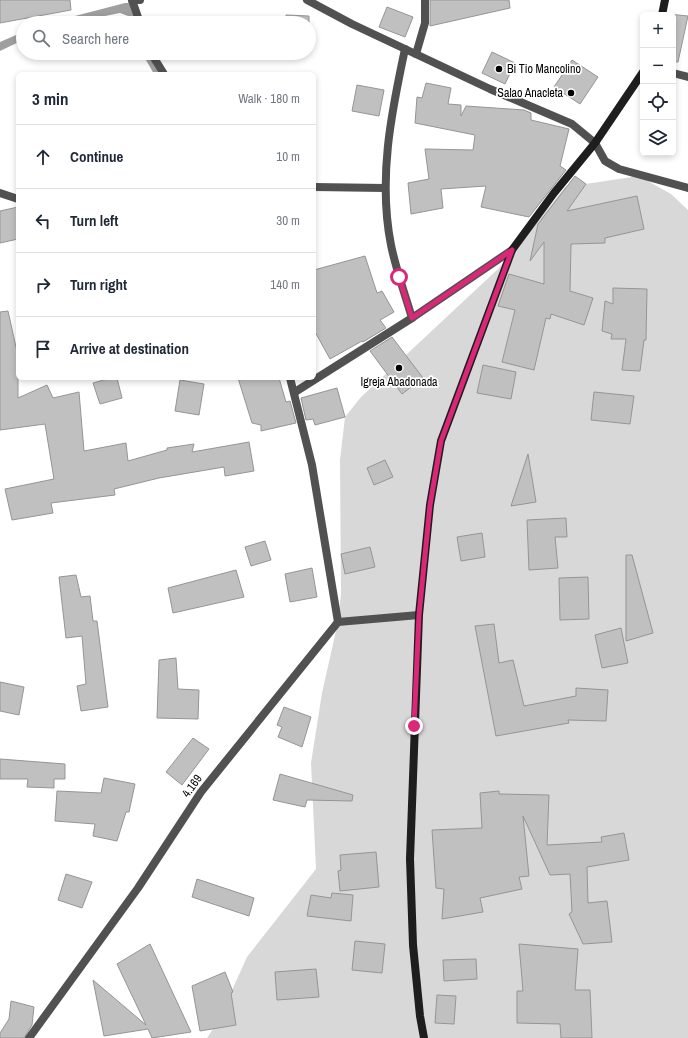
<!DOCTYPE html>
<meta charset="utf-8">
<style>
body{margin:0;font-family:"Archivo Narrow",sans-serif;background:#f6f6f7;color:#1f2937}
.controls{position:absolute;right:12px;top:12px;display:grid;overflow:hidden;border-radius:6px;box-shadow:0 2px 6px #0003}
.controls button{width:36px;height:36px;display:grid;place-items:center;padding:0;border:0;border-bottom:1px solid #e0e1e3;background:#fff;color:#1f2937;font:20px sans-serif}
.stop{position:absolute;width:12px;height:12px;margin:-9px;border:3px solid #db2777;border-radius:50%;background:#fff}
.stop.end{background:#db2777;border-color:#fff;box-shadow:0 1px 4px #0008}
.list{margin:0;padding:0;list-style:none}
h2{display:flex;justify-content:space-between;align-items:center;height:52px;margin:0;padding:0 16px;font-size:17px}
h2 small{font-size:13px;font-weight:400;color:#747a83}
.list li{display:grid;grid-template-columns:26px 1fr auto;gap:12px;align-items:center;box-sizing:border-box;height:64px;padding:0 16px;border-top:1px solid #e0e1e3}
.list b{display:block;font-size:15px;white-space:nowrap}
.list em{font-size:13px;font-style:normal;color:#747a83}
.icon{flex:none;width:22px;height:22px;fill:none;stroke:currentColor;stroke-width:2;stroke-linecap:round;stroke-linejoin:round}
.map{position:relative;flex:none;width:688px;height:1038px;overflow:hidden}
.search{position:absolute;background:#fff;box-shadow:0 2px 6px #0003;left:16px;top:16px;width:300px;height:44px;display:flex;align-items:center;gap:10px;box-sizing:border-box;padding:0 14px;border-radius:22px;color:#747a83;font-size:15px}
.panel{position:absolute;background:#fff;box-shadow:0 2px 6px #0003;left:16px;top:72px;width:300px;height:308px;border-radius:6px}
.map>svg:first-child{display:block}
.green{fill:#d8d8d8}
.water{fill:#9f9f9f}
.building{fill:#c0c0c0;stroke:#959595}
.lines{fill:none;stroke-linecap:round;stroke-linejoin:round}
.street{stroke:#515151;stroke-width:8}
.secondary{stroke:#1e1e1e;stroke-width:8}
.route{stroke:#db2777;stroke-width:5}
.poi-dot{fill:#000;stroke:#fff;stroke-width:1.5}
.labels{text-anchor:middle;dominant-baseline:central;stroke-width:3.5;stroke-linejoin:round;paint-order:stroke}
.poi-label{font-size:12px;fill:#000;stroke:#fff;text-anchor:start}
.street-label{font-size:12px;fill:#000;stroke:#fff}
</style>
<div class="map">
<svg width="688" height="1038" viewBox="0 0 688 1038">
<rect width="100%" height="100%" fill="#fff"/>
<path class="green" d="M639 176 671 194 688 210V1038H207L218 1021 247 957 316 869 311 763 322 693 338 622 341 594 340 460 345 417 361 397 498 269 524 239 565 187Z"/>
<g class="water">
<path d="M125 3H130L138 23H132L128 16 120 13 70 23H48Z"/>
<path d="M23 32V40L0 51V42Z"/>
<path d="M142 53H149L162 74H154Z"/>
</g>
<g class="building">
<path d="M0 0H70L71 10 0 23Z"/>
<path d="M430 0H509L510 8 430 26Z"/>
<path d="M387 7 413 17 405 37 379 27Z"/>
<path d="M668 14 688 16 678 62H673V15H668Z"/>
<path d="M286 15 309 16V23H286Z"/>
<path d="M492 52 515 63 505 84 482 73Z"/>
<path d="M284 53H307V55Z"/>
<path d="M572 60 598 77 580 104 554 87Z"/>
<path d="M426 83 451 88 448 104 461 105V116L466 106 524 110 531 113V120L569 129 560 166 566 170 529 217 481 207 486 186 441 189 443 208 411 214 408 183 429 179 425 149 473 150 475 135 415 123 417 97 422 98Z"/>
<path d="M357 85 384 90 379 116 352 111Z"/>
<path d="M575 176 586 184 567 211 637 196 644 229 605 238V243L571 244 570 291 593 298 584 325 551 314 550 319 546 318 534 370 502 362 515 310 498 306 509 274 544 284V242L530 261 538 224Z"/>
<path d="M18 207V239L0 243V211Z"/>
<path d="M365 256 377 293 382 291 394 312 380 320 386 328 363 342 362 341 330 359 314 330V270Z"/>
<path d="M613 288 647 289 646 340H644L640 371 622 370 626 339H611L612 334 602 331 605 301 613 304Z"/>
<path d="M8 311 18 356V398L47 385 53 398 79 392 84 451 126 443 128 461 167 450V448L194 444 192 452 249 442 254 471 225 476 224 467 159 478 114 489 115 495 51 503 53 513 12 520 5 489 54 479 45 424 0 430V312Z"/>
<path d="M392 337 423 378 402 394 370 351Z"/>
<path d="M483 365 516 372 511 399 477 393Z"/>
<path d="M111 378H117L122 398 100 404 93 383Z"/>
<path d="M238 378H279L286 402 290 401 296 423 261 431V425L252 423Z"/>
<path d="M180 380 204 384 199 415 175 411Z"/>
<path d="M337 388 345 417 315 425 313 419 306 420 301 398Z"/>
<path d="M594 392 634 396 630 424 591 420Z"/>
<path d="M528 454 536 502 511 506Z"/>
<path d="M385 460 393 477 374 485 367 468Z"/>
<path d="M566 518 567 537H555L558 568 529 570 527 520Z"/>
<path d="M482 533 485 557 461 561 457 537Z"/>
<path d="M265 541 271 560 251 566 245 547Z"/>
<path d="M370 547 375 567 345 574 341 554Z"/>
<path d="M626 555H632L653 633 626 641Z"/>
<path d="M312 568 317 597 290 602 285 574Z"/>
<path d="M236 570 244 597 173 613 168 588Z"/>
<path d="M76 575 81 597 90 596 93 621H97L108 707 81 711 77 686 86 684 82 636 66 638 59 577Z"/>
<path d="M588 577 589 619 560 620 559 578Z"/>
<path d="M494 624 499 663 513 660 524 706 576 696V688L608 690 606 721 568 720 569 723 496 736 475 626Z"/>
<path d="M621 628 628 663 602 668 595 635Z"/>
<path d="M176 658 178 689 199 690 198 719 157 718 159 660Z"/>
<path d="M0 682 24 687 19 715 0 711Z"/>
<path d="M284 707 311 717 302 747 278 737 282 727 277 725Z"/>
<path d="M193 738 209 749 182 785 166 772Z"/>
<path d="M0 759 65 764V779H54V788L27 787 28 779H0Z"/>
<path d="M280 774 353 795 352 801 307 800 305 807 273 800Z"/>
<path d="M104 778 135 784 129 812H126L117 841 93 836 95 824 55 821 57 791 101 793Z"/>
<path d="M499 791V794L549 795 547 845 602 842 601 837 624 833 629 860 587 867 588 903 607 901 612 942 583 944 569 914 572 912 570 874 550 875 523 816 529 876 519 877 522 889 480 898 483 912 442 919 444 889 436 888 432 830 482 828 480 793Z"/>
<path d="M376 852 379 887 340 891 338 871 341 870 340 855Z"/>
<path d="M66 874 92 882 82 908 58 900Z"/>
<path d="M197 879 254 898 249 916 192 897Z"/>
<path d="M332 893 353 895 351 921 307 916 311 895 331 898Z"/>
<path d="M355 941 385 944 382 973 352 970Z"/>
<path d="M150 944 191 1032 152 1038 148 1029 104 1036 93 980 146 1025 117 964Z"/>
<path d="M519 944 578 949 575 990H590L592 1038H561L560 1024 517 1023V991H523Z"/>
<path d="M476 959 477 979 444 981 443 960Z"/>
<path d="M316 969 319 997 277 1000 275 972Z"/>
<path d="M225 972 233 992 231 993 236 1025 200 1031 192 986Z"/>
<path d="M437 995 456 996 454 1024 435 1023Z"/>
<path d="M11 1001 34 1007 32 1025 24 1038H0V1033L9 1019Z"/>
</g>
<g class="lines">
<g class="street">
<path d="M132 0 140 23"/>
<path d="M132 0H140"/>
<path d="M307 0 352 24 490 89 572 124 595 143 605 161 619 169 688 188"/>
<path d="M405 49C391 114 378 179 391 245 396 270 405 294 412 318"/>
<path d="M151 53 164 74"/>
<path d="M416 54 425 23V0"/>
<path d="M673 73 688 77"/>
<path d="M314 187 385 188"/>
<path d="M0 193 18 199"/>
<path d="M290 378 312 465 338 622"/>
<path d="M295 392 412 318 512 250"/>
<path d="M29 1038 138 888 201 792 338 622 419 615"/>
</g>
<g class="secondary">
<path d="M662 15 665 0"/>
<path d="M424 1038 420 1016 413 945 410 859 419 615 430 505 441 441 512 250 554 193 595 143 643 72"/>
</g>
</g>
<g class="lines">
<path class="route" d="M399 277 412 318 512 250 441 441 430 505 419 615 414 726"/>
</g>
<g class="poi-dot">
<circle cx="499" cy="69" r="4"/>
<circle cx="571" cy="93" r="4"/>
<circle cx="399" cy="368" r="4"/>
</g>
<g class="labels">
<g class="poi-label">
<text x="507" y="69">Bi Tio Mancolino</text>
<text x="563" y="93" text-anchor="end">Salao Anacleta</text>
<text x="399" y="382" text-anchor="middle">Igreja Abadonada</text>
</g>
<g class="street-label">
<text transform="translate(192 786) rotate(-54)">4.169</text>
</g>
</g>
</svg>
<div class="controls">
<button>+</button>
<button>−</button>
<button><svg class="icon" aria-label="locate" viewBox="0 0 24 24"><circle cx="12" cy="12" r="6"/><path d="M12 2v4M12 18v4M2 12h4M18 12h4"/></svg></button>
<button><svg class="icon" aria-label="layers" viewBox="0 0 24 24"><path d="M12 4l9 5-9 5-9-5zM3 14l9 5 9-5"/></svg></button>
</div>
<div class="stop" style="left:399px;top:277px"></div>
<div class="stop end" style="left:414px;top:726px"></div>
<div class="search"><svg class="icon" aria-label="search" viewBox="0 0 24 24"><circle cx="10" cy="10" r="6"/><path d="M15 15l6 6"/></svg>Search here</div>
<section class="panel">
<h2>3 min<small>Walk · 180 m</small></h2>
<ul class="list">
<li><svg class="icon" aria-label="ahead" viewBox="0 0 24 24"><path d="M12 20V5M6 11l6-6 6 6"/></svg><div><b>Continue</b></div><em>10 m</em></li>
<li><svg class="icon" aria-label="left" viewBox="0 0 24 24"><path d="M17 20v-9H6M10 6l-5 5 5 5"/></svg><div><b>Turn left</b></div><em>30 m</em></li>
<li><svg class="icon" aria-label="right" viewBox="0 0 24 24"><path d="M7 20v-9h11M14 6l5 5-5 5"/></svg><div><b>Turn right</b></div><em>140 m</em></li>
<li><svg class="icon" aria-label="arrive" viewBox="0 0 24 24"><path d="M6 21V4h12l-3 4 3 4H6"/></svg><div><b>Arrive at destination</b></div></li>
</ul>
</section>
</div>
